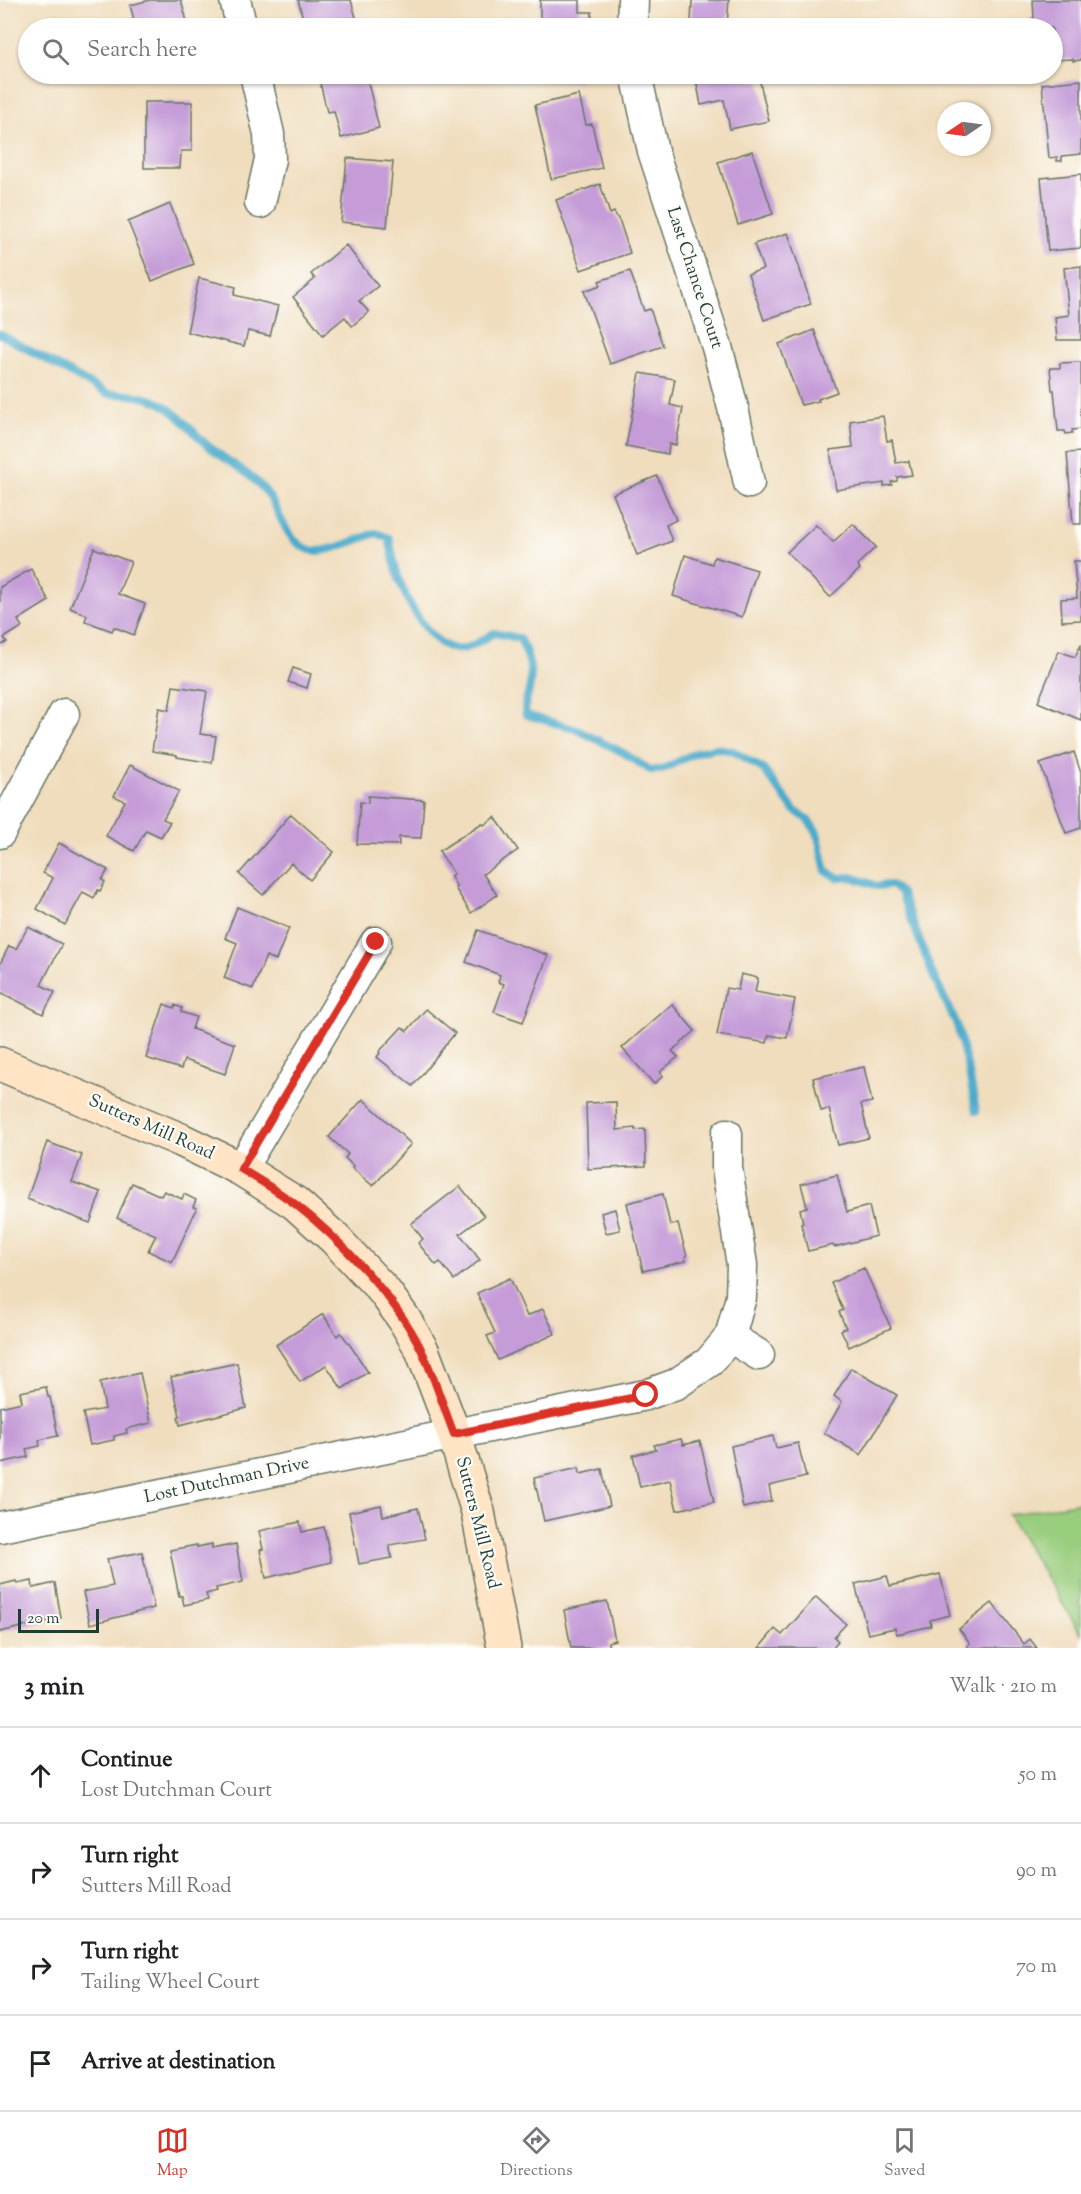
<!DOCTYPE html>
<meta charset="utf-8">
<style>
body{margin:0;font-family:"Sorts Mill Goudy",serif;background:#f2f2f2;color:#202124}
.compass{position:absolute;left:937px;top:102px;width:54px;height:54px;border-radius:50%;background:#fff;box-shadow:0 2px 4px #0004;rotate:257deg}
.scale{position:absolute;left:18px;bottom:15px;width:81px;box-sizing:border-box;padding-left:6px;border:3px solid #1f3d34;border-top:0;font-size:16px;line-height:21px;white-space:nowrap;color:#1f3d34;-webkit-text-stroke:4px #fdfcf7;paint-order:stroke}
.stop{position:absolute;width:18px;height:18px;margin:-14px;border:4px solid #d93025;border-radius:50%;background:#fff}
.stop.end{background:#d93025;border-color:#fff;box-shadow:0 2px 6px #0008}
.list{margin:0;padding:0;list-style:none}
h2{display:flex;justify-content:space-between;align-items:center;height:78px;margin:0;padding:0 24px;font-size:26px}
h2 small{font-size:20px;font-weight:400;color:#757577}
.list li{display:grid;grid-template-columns:39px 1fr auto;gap:18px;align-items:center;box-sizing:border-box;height:96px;padding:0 24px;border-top:2px solid #e0e0e0}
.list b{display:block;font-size:22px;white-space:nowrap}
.list p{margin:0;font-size:20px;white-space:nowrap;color:#757577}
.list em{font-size:20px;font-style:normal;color:#757577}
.icon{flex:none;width:33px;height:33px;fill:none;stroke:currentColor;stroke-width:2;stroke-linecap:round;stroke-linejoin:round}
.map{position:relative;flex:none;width:1081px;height:1648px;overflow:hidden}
.search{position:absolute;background:#fff;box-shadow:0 2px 4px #0004;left:18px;right:18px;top:18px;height:66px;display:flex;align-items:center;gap:15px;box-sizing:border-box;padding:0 21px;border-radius:33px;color:#757577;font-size:22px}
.sheet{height:462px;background:#fff}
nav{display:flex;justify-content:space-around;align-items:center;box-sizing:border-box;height:84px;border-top:2px solid #e0e0e0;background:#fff;font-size:16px;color:#757577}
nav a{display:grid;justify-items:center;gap:3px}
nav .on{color:#d93025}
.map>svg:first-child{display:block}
.green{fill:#99cd7e;stroke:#5c8559;stroke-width:1.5}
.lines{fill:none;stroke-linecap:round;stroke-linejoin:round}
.stream{stroke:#4cabcb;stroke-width:8}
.building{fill:#c59cd8}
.street-casing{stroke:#687564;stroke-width:33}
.secondary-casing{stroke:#687564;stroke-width:36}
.street{stroke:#fff;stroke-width:30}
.secondary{stroke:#ffe4c6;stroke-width:33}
.route{stroke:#d93025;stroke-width:8}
.labels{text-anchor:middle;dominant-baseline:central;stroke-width:4.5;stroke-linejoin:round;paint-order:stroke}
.street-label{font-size:18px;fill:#1f3d34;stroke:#fdfcf7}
</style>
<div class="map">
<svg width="1081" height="1648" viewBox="0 0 1081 1648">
<rect width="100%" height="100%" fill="#fdfcf7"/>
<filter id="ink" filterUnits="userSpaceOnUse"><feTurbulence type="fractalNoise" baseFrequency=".0167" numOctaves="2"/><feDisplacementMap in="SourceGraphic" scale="12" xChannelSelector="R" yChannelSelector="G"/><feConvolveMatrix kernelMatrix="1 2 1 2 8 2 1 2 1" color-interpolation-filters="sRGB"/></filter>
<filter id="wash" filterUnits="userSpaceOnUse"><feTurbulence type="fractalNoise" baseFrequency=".008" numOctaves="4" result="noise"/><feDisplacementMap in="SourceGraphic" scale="24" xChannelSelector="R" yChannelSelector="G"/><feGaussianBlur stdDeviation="1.35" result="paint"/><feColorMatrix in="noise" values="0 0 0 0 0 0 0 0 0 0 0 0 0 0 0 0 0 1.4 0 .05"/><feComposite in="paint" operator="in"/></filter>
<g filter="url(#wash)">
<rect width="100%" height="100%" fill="#f0ddbd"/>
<path class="green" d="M1081 1502V1634L1008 1515Z"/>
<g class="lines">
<path class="stream" d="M0 334 108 394C124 394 143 395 158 402 175 410 192 431 206 444 226 461 250 472 267 493 281 512 284 541 310 550 325 555 361 538 376 533L389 538C392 551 394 566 399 579 407 602 430 645 455 649 468 651 483 639 494 633L519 638C529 654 533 672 529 691 526 700 524 705 526 715L575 729 622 752 650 770H661L697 752 716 748 733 751 763 769 794 810 807 819 817 832 826 871 838 878 852 877 877 886 891 885 901 893 933 975 957 1025 969 1073 976 1111"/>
</g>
<g id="blocks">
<g class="building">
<path d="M150 0H181L189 28H136L130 5Z"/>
<path d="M298 0H351L359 28H310L308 21 304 22Z"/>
<path d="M540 0H580V12H592L591 28H540Z"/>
<path d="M692 0H729L727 25 708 24 707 27 700 26V23L691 22Z"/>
<path d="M1033 0H1081V60L1073 61V59L1052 60V28H1031L1030 19 1034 18Z"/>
<path d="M318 74H366L379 128 341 138 334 111 327 112Z"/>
<rect x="539" y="74" width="39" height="7"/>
<path d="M695 74H758L769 121 730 129 724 100 701 105Z"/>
<path d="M1081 80V154L1062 156V161H1057V157L1049 158 1042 84Z"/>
<path d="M579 95 586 125 592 124 602 168 551 179 535 105Z"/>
<path d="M144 102H192V151H181L180 168H144Z"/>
<path d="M752 151 773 214 738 225 718 162Z"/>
<path d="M347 158 393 162 387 227 341 222Z"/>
<path d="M1081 174V248L1048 251 1041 178Z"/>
<path d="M600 184 610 214 614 212 620 222 630 253 581 270 556 200Z"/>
<path d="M170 204 194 264 152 281 128 222Z"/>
<path d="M788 233 811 304 764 320 748 274 763 269 754 244Z"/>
<path d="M346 245 378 286 359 301 369 312 352 326 345 317 323 335 293 297 315 279 311 274Z"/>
<path d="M1081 266V340H1057L1055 317 1069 315 1064 268Z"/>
<path d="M630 271 644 311 650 309 663 346 610 364 584 291 601 285 599 281Z"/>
<path d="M199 278 236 287 234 295 278 306 270 336 248 331 244 346 187 332Z"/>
<path d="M814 330 837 392 818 399 819 401 801 405 779 344Z"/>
<path d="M1081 362V429L1072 430V433L1066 434 1065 431H1058L1054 390H1052L1050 368H1060V363Z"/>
<path d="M640 373 675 379 670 405 683 408 676 445 669 444 668 454 626 446Z"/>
<path d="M883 416 887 441 892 440 896 463 909 461 912 475 897 477V481L891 482 892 485 884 486V483L836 490 830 450 853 447 850 421Z"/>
<path d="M1081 452V524H1073L1067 453Z"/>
<path d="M657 476 676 520 666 525 672 541 637 555 613 494Z"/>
<path d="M853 524 876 547 857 565 860 569 830 597 787 552 816 525 833 542Z"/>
<path d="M94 548 131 562 118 594 145 604 134 635 114 627 112 631 85 621 87 615 70 608Z"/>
<path d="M685 555 712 564 714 557 757 570 742 617 673 596Z"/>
<path d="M1074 561H1081V620L1062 621 1061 599 1077 598Z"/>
<path d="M31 569 49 601 18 620 22 627 4 638 7 642 0 646V587Z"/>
<path d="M1081 644V720L1038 702 1059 651 1075 657Z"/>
<path d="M293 668 311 674 307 688 288 682Z"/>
<path d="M173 686 207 691 200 734 216 736 212 763 177 757V755L152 751 159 708 169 710Z"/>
<path d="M1074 752 1081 773V828L1066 833 1040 764Z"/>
<path d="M130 765 179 791 163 819 170 822 161 837 146 830 134 851 106 836 125 801 114 796Z"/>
<path d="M368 796 424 800 421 838 399 837V845L357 844 360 802 368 803Z"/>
<path d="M291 814 334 852 310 880 291 863 263 895 239 874Z"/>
<path d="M495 817 518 850 483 874 497 895 471 913 455 888 457 887 450 876 454 874 439 851 482 823 484 825Z"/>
<path d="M59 843 108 870 102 880 105 882 100 891 98 890 94 898 83 892 65 925 37 909 53 878 43 873Z"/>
<path d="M237 907 289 928 276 960 266 956 253 989 224 978 237 943 225 938Z"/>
<path d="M28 927 62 944 41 985 55 992 43 1014 0 992V964L9 946 16 949Z"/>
<path d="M478 930 548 955 523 1022 494 1012 504 984 498 982 500 975 466 962Z"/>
<path d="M741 974 758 978 755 992 795 999 787 1038 769 1035 767 1043 717 1035 726 988 738 990Z"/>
<path d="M164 1004 174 1008 175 1005 182 1008 181 1012 196 1017 192 1029 235 1044 225 1074 184 1060 181 1069 146 1058Z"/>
<path d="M672 1004 695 1031 672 1051 678 1057 660 1072 663 1076 654 1084 622 1048Z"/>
<path d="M426 1009 455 1033 413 1086 377 1057 380 1053 379 1052 402 1027 407 1031Z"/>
<path d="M864 1067 872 1102 861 1104 869 1138 838 1145 829 1109 821 1111 813 1078Z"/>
<path d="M363 1099 411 1144 373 1186 352 1168 353 1166 345 1158 348 1154 329 1137Z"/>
<path d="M616 1102 617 1130 635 1128V1130L645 1129 646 1166 588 1169 586 1103Z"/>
<path d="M47 1142 82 1155 72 1182 101 1192 90 1223 27 1199Z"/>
<path d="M837 1175 847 1212 869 1206 876 1236 834 1247 833 1245 808 1251 801 1224 803 1223 800 1209 807 1207 801 1184Z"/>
<path d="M132 1183 161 1196 164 1191 182 1199 184 1194 196 1200 193 1207 197 1208 172 1262 148 1251 156 1235 117 1218Z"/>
<path d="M460 1186 484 1216 460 1234 480 1260 454 1280 440 1262 436 1265 418 1243 423 1239 411 1224Z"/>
<path d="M663 1194 670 1225 678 1224 687 1256 685 1257 686 1261 643 1271 627 1203Z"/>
<path d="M615 1209 620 1230 606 1233 601 1213Z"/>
<path d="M864 1268 891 1328 849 1347 841 1330 846 1328 839 1312 843 1310 831 1283Z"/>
<path d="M510 1278 527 1316 543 1309 555 1334 498 1360 487 1336 495 1333 477 1293Z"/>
<path d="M323 1314 337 1336 341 1333 350 1345 368 1372 342 1389 326 1365 300 1382 276 1345Z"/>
<path d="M237 1363 246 1408 180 1425 178 1417 180 1416 171 1377Z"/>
<path d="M851 1368 897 1395 861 1455 824 1433 842 1402 834 1396Z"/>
<path d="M140 1373 151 1423 126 1429 127 1433 114 1436V1440L90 1445 83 1413 105 1409 100 1382Z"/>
<path d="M46 1387 48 1397H50L58 1436 39 1440 40 1446 26 1449 28 1457 0 1463V1407L22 1402 20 1392Z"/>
<path d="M773 1436 776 1448 798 1443 806 1477 769 1486 772 1501 743 1508 731 1446Z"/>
<path d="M681 1439 683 1445 700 1441 714 1502 677 1510 670 1480 640 1487 633 1455 656 1450 654 1445Z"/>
<path d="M579 1468 580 1474 602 1469 610 1506 544 1521 534 1478Z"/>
<path d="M381 1505 383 1516 418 1508 425 1539 389 1545 392 1558 359 1564 349 1512Z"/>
<path d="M300 1522 302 1532 324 1527 331 1562 266 1578 260 1550 263 1549 259 1531Z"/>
<path d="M212 1544V1549L236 1544 243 1582 216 1588 217 1591 206 1594 208 1600 184 1605 182 1596H179L170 1550 197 1545V1547Z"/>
<path d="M142 1552 154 1608 90 1624 83 1592 113 1586 107 1559Z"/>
<path d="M940 1574 950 1615 930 1620 931 1626 897 1634 895 1628 868 1634 855 1584 887 1576 890 1586Z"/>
<path d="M16 1581 17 1584 32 1581 33 1588 55 1583 61 1618 0 1632V1585Z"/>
<path d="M816 1597 846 1624 834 1637 838 1641 832 1648H759L775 1629 782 1635Z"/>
<path d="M607 1601 615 1640 608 1642 609 1648H571L564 1610Z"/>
<path d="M992 1603 1024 1644 1030 1639 1037 1648H968L967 1646 970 1643 959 1629Z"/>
</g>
</g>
</g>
<g filter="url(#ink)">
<use href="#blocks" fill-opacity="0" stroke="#687564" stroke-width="1.5"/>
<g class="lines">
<defs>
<g id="street">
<path d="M235 0 242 28"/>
<path d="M632 28 633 0"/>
<path d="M255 74 269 134 270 159 260 203"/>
<path d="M636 74 653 151 717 347 733 408 749 483"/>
<path d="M0 833 64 714"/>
<path d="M241 1169 376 942"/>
<path d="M730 1337 759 1355"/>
<path d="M0 1527 646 1395 676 1384 709 1362 730 1337 741 1297 742 1265 727 1168V1134"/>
</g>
<path id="secondary" d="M0 1064 181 1140 241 1169 295 1203 334 1238 384 1291 404 1319 422 1350 454 1434 478 1512 504 1648"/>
</defs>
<use href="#street" class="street-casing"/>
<use href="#secondary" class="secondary-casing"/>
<use href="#street" class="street"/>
<use href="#secondary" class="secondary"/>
</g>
</g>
<g class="lines" filter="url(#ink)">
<path class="route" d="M376 942 241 1169C259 1180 278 1191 295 1204 339 1238 396 1298 421 1349 434 1376 443 1406 454 1434L646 1395"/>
</g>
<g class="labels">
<g class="street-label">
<text transform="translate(694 278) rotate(72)">Last Chance Court</text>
<text transform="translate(151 1128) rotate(24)">Sutters Mill Road</text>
<text transform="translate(227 1481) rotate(-12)">Lost Dutchman Drive</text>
<text transform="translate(477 1523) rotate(76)">Sutters Mill Road</text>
</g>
</g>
</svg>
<svg class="compass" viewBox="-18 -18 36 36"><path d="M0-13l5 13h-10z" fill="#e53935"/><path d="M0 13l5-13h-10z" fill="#757577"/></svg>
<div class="scale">20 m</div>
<div class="stop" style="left:646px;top:1395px"></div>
<div class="stop end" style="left:376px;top:942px"></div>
<div class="search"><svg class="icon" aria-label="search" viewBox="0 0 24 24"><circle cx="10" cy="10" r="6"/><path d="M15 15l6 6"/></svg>Search here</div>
</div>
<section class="sheet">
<h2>3 min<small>Walk · 210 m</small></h2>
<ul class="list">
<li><svg class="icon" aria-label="ahead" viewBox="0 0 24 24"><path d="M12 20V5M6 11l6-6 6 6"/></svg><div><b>Continue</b><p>Lost Dutchman Court</p></div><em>50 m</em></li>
<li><svg class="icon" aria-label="right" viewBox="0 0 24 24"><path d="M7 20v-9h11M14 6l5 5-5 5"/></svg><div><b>Turn right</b><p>Sutters Mill Road</p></div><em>90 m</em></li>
<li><svg class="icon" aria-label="right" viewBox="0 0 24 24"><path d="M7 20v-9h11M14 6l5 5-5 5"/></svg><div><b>Turn right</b><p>Tailing Wheel Court</p></div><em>70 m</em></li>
<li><svg class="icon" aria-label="arrive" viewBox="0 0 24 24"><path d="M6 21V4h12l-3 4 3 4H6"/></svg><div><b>Arrive at destination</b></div></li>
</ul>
</section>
<nav>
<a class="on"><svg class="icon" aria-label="map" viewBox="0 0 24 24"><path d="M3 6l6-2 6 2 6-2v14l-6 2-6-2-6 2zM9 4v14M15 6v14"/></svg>Map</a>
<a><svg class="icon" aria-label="directions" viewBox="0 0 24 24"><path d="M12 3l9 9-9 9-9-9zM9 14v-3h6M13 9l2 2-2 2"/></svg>Directions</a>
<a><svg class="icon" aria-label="saved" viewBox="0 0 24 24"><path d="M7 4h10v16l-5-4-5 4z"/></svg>Saved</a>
</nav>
